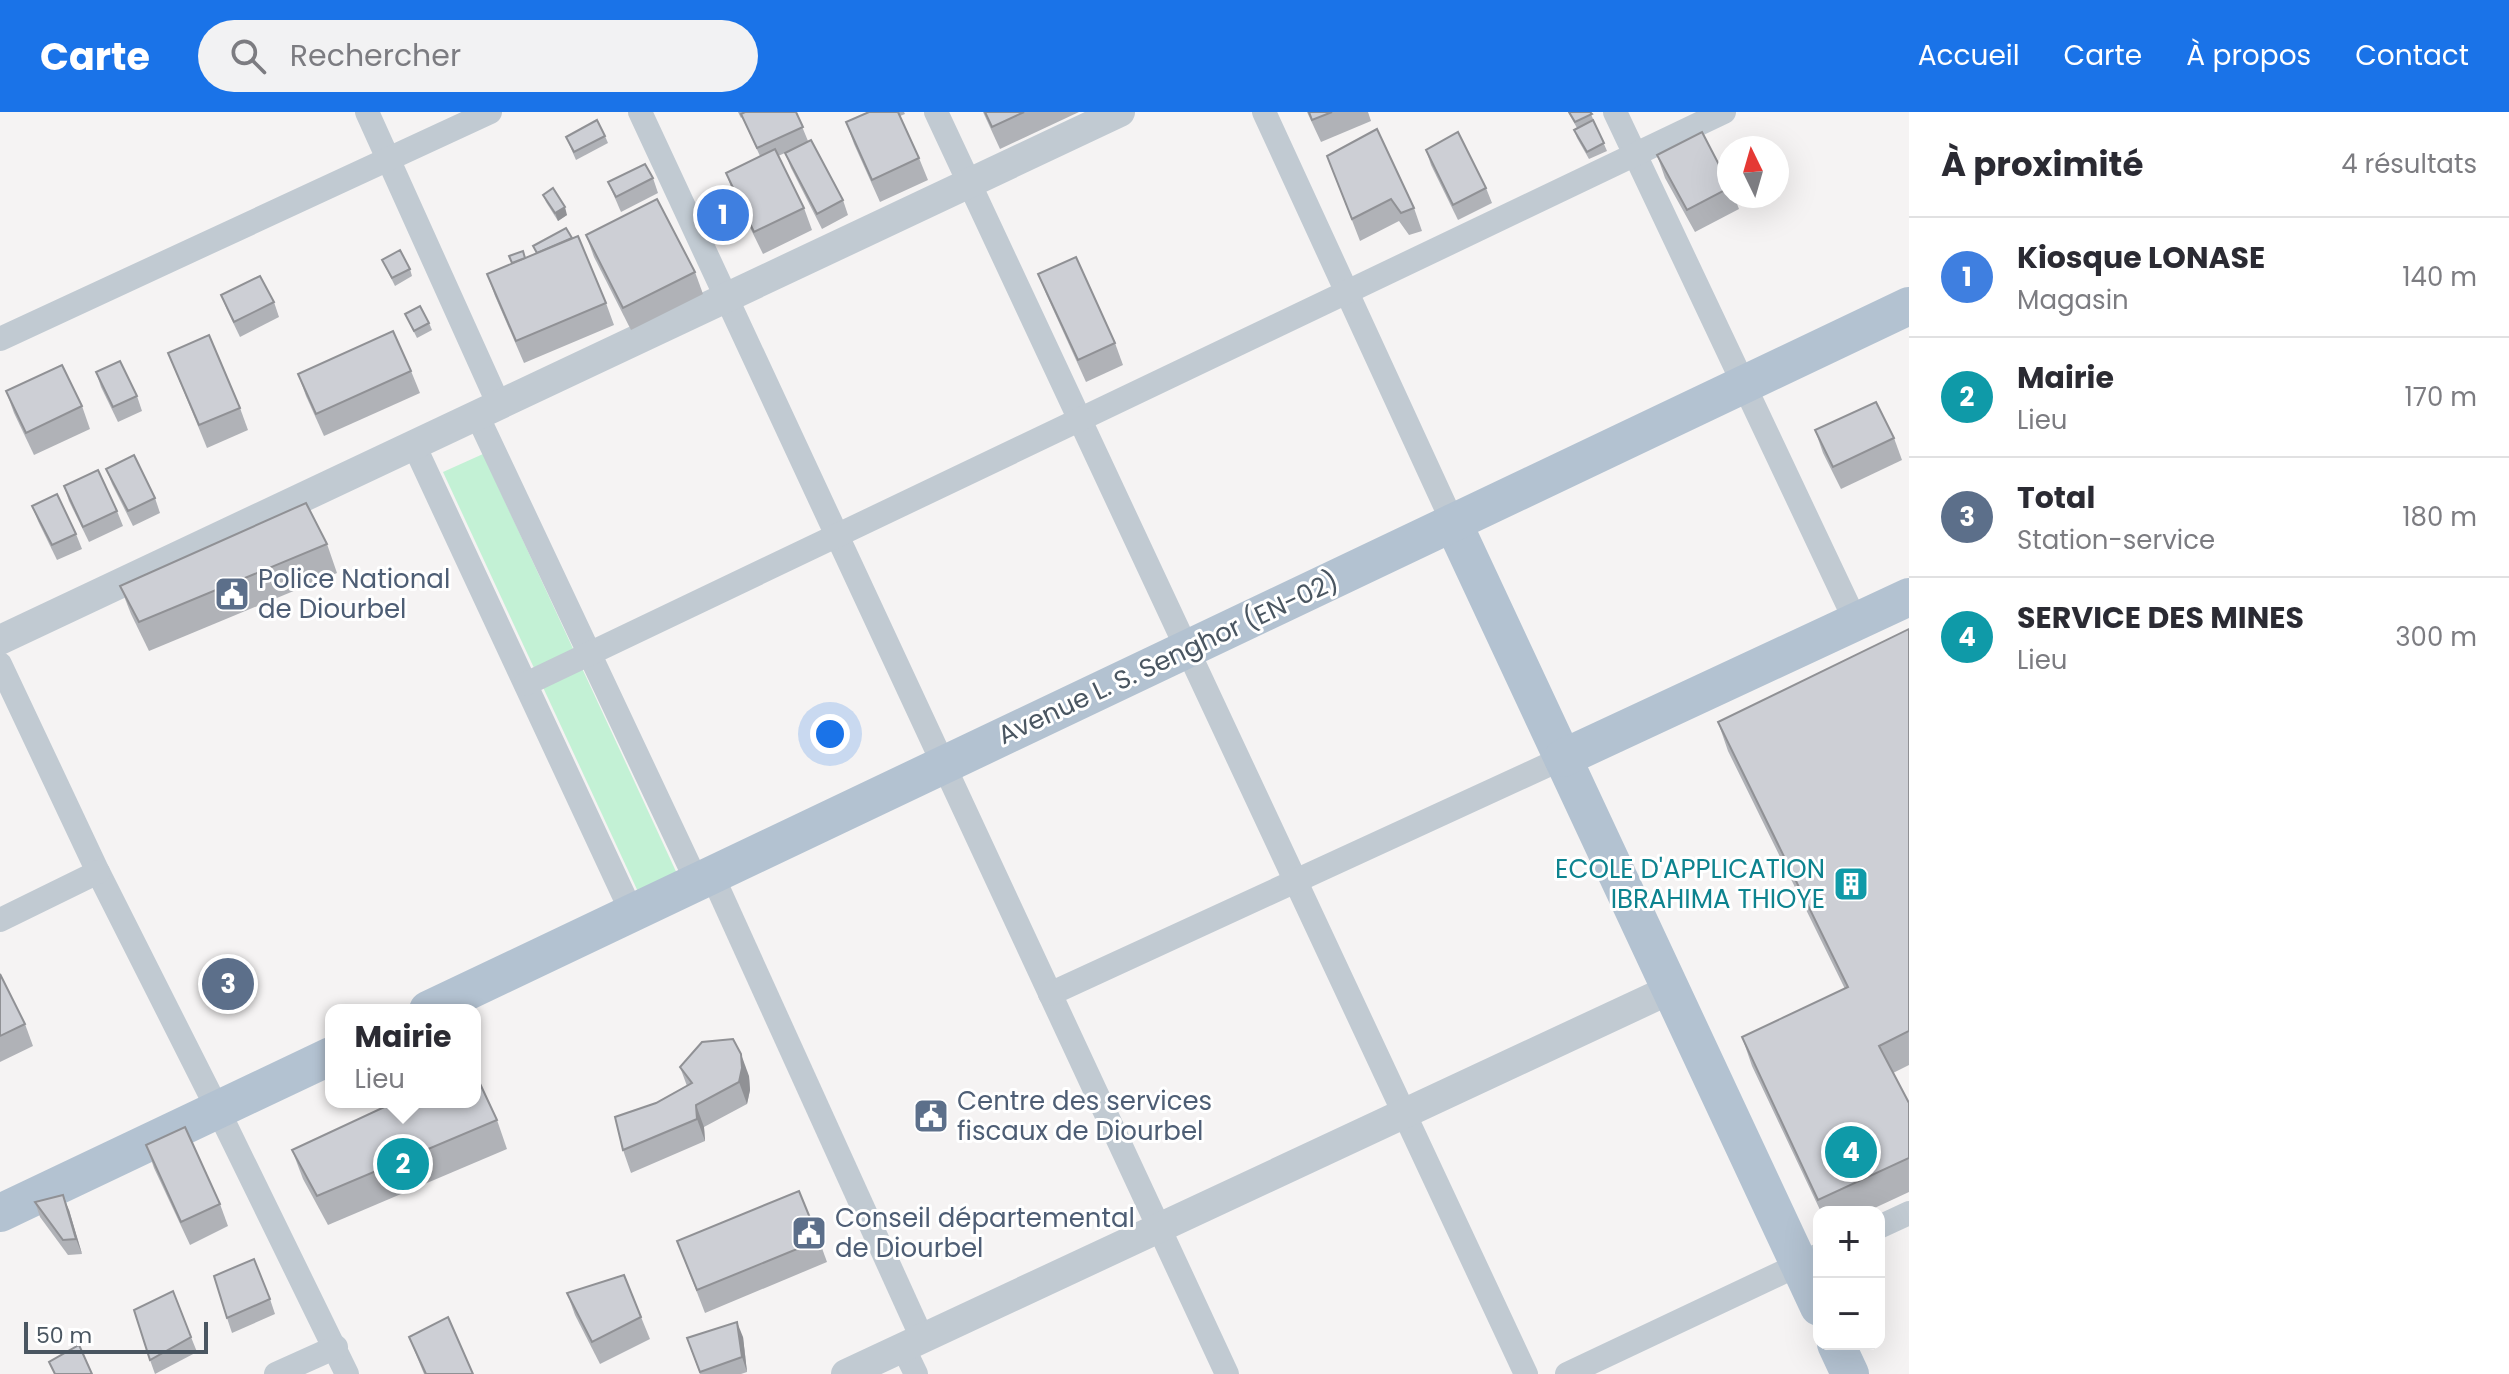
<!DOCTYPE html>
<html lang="fr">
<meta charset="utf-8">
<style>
body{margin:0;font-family:Poppins,sans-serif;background:#f2f2f3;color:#2b2b33}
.controls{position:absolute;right:24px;bottom:24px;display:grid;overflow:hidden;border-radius:16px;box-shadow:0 8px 32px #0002}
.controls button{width:72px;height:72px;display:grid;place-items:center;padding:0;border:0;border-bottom:2px solid #e1e1e2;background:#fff;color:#2b2b33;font:40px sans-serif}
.compass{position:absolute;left:1717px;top:24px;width:72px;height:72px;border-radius:50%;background:#fff;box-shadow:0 8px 32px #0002;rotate:355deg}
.scale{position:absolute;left:24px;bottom:20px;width:184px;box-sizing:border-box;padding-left:8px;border:4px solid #4a5661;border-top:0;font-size:22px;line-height:28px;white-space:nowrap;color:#4a5661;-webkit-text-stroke:6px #fff;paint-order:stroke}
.you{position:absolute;left:830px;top:622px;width:28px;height:28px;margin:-20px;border:6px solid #fff;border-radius:50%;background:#1a73e8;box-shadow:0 0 0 12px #1a73e833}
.badge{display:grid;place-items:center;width:52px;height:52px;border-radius:50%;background:#1a73e8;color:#fff;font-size:26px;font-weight:700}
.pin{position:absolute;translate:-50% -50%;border:4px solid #fff;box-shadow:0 2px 8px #0006}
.popup{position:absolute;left:325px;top:892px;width:156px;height:104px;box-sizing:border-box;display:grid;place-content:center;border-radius:16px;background:#fff;filter:drop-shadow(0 2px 6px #0005);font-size:26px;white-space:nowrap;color:#7c7c81}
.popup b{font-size:30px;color:#2b2b33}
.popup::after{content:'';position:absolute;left:50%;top:100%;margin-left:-16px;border:16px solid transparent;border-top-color:#fff}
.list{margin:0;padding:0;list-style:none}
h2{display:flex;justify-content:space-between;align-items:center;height:104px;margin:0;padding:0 32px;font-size:34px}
h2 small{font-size:26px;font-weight:400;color:#7c7c81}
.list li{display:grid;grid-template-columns:52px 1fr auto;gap:24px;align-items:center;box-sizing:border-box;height:120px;padding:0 32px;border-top:2px solid #e1e1e2}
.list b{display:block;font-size:30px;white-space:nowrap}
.list p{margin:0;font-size:26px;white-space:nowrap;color:#7c7c81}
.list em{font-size:26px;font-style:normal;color:#7c7c81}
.icon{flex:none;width:44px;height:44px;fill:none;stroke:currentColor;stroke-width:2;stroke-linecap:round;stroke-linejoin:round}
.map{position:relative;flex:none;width:1909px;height:1262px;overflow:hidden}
header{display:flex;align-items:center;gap:48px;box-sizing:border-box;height:112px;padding:0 40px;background:#1a73e8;color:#fff}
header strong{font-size:38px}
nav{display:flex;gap:44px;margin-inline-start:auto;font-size:28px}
.search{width:560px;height:72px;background:#f2f2f3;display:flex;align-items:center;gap:20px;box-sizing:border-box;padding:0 28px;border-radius:44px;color:#7c7c81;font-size:30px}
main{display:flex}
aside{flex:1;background:#fff}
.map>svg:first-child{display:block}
.green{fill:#c3f1d5}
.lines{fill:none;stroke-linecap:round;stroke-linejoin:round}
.minor{stroke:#c1cad2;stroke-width:24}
.tertiary{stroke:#c1cad2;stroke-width:30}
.primary{stroke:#b3c2d1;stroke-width:38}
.wall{fill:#b0b2b7}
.shaded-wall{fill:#909195}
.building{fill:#cdcfd5;stroke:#909195;stroke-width:2}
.labels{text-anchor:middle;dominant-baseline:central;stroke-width:6;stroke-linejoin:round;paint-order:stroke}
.service-label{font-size:26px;fill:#4e5e75;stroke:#fff;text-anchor:start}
.street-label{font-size:26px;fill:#4a5661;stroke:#fff}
.culture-label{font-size:26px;fill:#0d838f;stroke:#fff;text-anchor:end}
</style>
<header>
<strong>Carte</strong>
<div class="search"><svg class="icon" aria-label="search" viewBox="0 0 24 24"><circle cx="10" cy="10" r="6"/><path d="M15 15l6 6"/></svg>Rechercher</div>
<nav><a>Accueil</a><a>Carte</a><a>À propos</a><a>Contact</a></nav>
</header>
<main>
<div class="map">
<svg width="1909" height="1262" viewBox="0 0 1909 1262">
<rect width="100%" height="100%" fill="#f5f3f3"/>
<path class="green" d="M483 342 679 766 640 784 443 360Z"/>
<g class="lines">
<g class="minor">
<path d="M367 0 499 293"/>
<path d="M640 0 1227 1262"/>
<path d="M936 0 1526 1262"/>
<path d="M1264 0 1453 411"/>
<path d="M1615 0 1856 510"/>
<path d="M0 227 490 0"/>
<path d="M477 303 697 770"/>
<path d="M414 333 632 801"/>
<path d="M0 552 98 760 218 998 347 1262"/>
<path d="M526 572 1724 0"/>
<path d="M712 763 922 1226"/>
<path d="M0 808 98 760"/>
<path d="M1050 882 1563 646"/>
<path d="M1879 1115 1909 1101"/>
<path d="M903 1235 916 1262"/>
<path d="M276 1262 336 1235"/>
<path d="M1567 1262 1819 1143"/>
</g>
<g class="tertiary">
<path d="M0 528 1120 0"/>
<path d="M846 1262 1671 877"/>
</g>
<g class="primary">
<path d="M1453 411 1819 1195"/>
<path d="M1563 646 1909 485"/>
<path d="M428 898 1909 194"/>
<path d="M0 1101 331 944"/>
<path d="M1836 1232 1850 1262"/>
</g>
</g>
<g class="wall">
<path d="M738 0H796L808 29 843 88 848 103 822 117 791 56 785 41 778 44 804 96 812 118 763 142 734 83 726 61 760 44 742 5 741 6Z"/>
<path d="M869 0H904L905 2 900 4 919 46 928 68 880 90 854 32 846 10Z"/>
<path d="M983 0H1079L1000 37Z"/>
<path d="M1307 0H1368L1371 9 1321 30Z"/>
<path d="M1568 0H1590L1607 39 1589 47 1577 26 1574 18 1577 16Z"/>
<path d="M605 24 608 31 576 48 566 25Z"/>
<path d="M1426 38 1486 76 1492 91 1458 108 1431 53Z"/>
<path d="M1657 43 1729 72V84H1734L1739 97 1695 120 1665 66Z"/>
<path d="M1327 44 1414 96 1422 119 1409 123 1399 109 1360 129Z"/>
<path d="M653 66 658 81 621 100 608 70Z"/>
<path d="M543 83 567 103 558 109 546 90Z"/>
<path d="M586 123 695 160 703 182 631 218 594 145Z"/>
<path d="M533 134 606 191 614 213 524 251 495 184 487 162 536 141Z"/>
<path d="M382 148 410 157 412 164 395 174Z"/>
<path d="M1038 162 1115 231 1123 253 1086 270 1047 184Z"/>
<path d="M221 183 274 190 279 205 240 225 227 198Z"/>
<path d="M405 202 429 211 432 218 417 226Z"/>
<path d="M168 241 240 296 248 318 207 336Z"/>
<path d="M411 259 420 281 324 324 306 284 298 262Z"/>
<path d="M96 260 137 284 142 299 118 310 101 275Z"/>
<path d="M6 279 82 294 90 317 34 343 14 301Z"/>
<path d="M1815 318 1894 326 1902 348 1841 377 1823 341Z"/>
<path d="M106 357 155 386 160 401 133 414 112 372Z"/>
<path d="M64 374 117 399 123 414 89 430 69 389Z"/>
<path d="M32 394 76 422 82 437 57 448 38 409Z"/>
<path d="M327 432 337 461 149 539 131 502 120 474Z"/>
<path d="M1909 517V953L1893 961 1909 991V1080L1866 1100H1821L1752 954 1742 925 1845 877 1728 639 1718 610Z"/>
<path d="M0 862 25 912 33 934 0 950Z"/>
<path d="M680 955 749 964 750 978 747 992 704 1015 705 1029 631 1061 623 1038 656 991 687 974Z"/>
<path d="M497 1008 507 1037 328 1113 303 1067 292 1038Z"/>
<path d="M146 1033 220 1092 228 1114 190 1133 154 1056Z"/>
<path d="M35 1090 69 1098 82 1142 68 1143 40 1105Z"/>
<path d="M819 1128 827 1150 705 1201 677 1129Z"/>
<path d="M567 1181 641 1205 650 1227 600 1252 575 1203Z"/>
<path d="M270 1187 275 1202 232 1221 227 1206Z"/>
<path d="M191 1225 197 1240 155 1262 150 1248Z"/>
<path d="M409 1225 473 1262H424Z"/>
<path d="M743 1225 747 1260 741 1262H700L687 1226Z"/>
</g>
<g class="shaded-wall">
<path d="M565 95 567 103 558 109 555 101Z"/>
<path d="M741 942 749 964 750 978 747 992 739 970Z"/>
<path d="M696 993 704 1015 705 1029 697 1007Z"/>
<path d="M63 1083 69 1098 82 1142 76 1127Z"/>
<path d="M737 1210 743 1225 747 1260 742 1245Z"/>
</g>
<g class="building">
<path d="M745 0H796L803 15 757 36 741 2Z"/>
<path d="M869 0H898L919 46 872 68 846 10Z"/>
<path d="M985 0H1024L992 15Z"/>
<path d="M1309 0H1332L1312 8Z"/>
<path d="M1569 0H1590L1592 2 1575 10Z"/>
<path d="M597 8 605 24 574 40 566 25Z"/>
<path d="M1593 8 1604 31 1587 40 1574 18Z"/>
<path d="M1377 17 1414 96 1401 101 1391 87 1352 107 1327 44Z"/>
<path d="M1458 20 1486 76 1453 93 1426 38Z"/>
<path d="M1702 20 1729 72V76L1687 98 1657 43Z"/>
<path d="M811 28 843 88 817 102 785 41Z"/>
<path d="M775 37 804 96 754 120 726 61Z"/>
<path d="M645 52 653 66 616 85 608 70Z"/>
<path d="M553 76 565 95 555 101 543 83Z"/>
<path d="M657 87 695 160 623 196 586 123Z"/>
<path d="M566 116 572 126 537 141 533 134Z"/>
<path d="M578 124 606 191 516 229 487 162Z"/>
<path d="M400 138 410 157 392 166 382 148Z"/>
<path d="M523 139 525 146 512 151 509 144Z"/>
<path d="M1076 145 1115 231 1078 248 1038 162Z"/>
<path d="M260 164 274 190 234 210 221 183Z"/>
<path d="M420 194 429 211 414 219 405 202Z"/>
<path d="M393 219 411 259 316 302 298 262Z"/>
<path d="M209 223 240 296 199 313 168 241Z"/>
<path d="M120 249 137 284 113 295 96 260Z"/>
<path d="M62 253 82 294 26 321 6 279Z"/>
<path d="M1876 290 1894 326 1833 355 1815 318Z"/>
<path d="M134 343 155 386 128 399 106 357Z"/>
<path d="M98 358 117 399 83 415 64 374Z"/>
<path d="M57 382 76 422 52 433 32 394Z"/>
<path d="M306 391 327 432 139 510 120 474Z"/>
<path d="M1909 517V919L1879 934 1909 991V1046L1818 1088 1742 925 1848 875 1718 610Z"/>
<path d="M0 862 25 912 0 924Z"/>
<path d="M733 927 741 942 742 956 739 970 696 993 697 1007 623 1038 615 1005 656 991 692 971 680 955 702 930Z"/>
<path d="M475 961 497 1008 317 1084 292 1038 395 990H475Z"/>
<path d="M185 1015 220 1092 181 1110 146 1033Z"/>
<path d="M799 1079 819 1128 697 1178 677 1129Z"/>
<path d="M63 1083 76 1127 63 1128 35 1090Z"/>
<path d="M254 1147 270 1187 227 1206 214 1164Z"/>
<path d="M624 1163 641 1205 592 1230 567 1181Z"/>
<path d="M173 1179 191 1225 150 1248 134 1198Z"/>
<path d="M448 1205 473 1262H426L409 1225Z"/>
<path d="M737 1210 742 1245 700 1260 687 1226Z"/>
<path d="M79 1233 92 1262H55L49 1250Z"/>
</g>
<defs>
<symbol id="civic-square" viewBox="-11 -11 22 22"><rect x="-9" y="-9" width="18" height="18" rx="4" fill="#5c6f8a" stroke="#fff"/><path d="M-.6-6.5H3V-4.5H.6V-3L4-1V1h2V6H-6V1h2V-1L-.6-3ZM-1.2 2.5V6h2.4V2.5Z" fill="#fff"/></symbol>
<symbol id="building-square" viewBox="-11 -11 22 22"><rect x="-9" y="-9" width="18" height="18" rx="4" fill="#0f9aa8" stroke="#fff"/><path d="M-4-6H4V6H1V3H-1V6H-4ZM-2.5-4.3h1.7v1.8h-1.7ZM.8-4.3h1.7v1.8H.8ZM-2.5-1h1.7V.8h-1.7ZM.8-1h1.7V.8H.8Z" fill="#fff"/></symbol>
</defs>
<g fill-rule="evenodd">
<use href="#civic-square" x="212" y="462" width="40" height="40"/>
<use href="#building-square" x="1831" y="752" width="40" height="40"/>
<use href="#civic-square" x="911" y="984" width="40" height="40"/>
<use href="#civic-square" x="789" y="1101" width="40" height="40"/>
</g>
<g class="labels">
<g class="service-label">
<text x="258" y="467">Police National<tspan x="258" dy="30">de Diourbel</tspan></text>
<text x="957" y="989">Centre des services<tspan x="957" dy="30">fiscaux de Diourbel</tspan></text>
<text x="835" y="1106">Conseil départemental<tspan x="835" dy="30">de Diourbel</tspan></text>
</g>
<g class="street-label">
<text transform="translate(1168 546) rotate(-25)">Avenue L. S. Senghor (EN-02)</text>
</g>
<g class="culture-label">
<text x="1825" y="757">ECOLE D'APPLICATION<tspan x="1825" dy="30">IBRAHIMA THIOYE</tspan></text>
</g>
</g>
</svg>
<div class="controls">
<button>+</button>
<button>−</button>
</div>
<svg class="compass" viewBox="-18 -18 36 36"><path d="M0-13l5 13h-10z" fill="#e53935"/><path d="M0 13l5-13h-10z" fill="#7c7c81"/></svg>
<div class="scale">50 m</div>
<div class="you"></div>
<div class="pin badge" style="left:723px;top:103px;background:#3f7fe0">1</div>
<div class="pin badge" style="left:403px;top:1052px;background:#0f9aa8">2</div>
<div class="popup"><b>Mairie</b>Lieu</div>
<div class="pin badge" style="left:228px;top:872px;background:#5c6f8a">3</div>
<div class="pin badge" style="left:1851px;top:1040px;background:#0f9aa8">4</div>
</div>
<aside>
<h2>À proximité<small>4 résultats</small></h2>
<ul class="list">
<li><span class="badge" style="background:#3f7fe0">1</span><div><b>Kiosque LONASE</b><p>Magasin</p></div><em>140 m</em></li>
<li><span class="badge" style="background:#0f9aa8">2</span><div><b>Mairie</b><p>Lieu</p></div><em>170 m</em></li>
<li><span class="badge" style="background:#5c6f8a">3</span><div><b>Total</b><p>Station-service</p></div><em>180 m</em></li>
<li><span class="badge" style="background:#0f9aa8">4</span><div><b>SERVICE DES MINES</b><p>Lieu</p></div><em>300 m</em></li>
</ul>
</aside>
</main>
